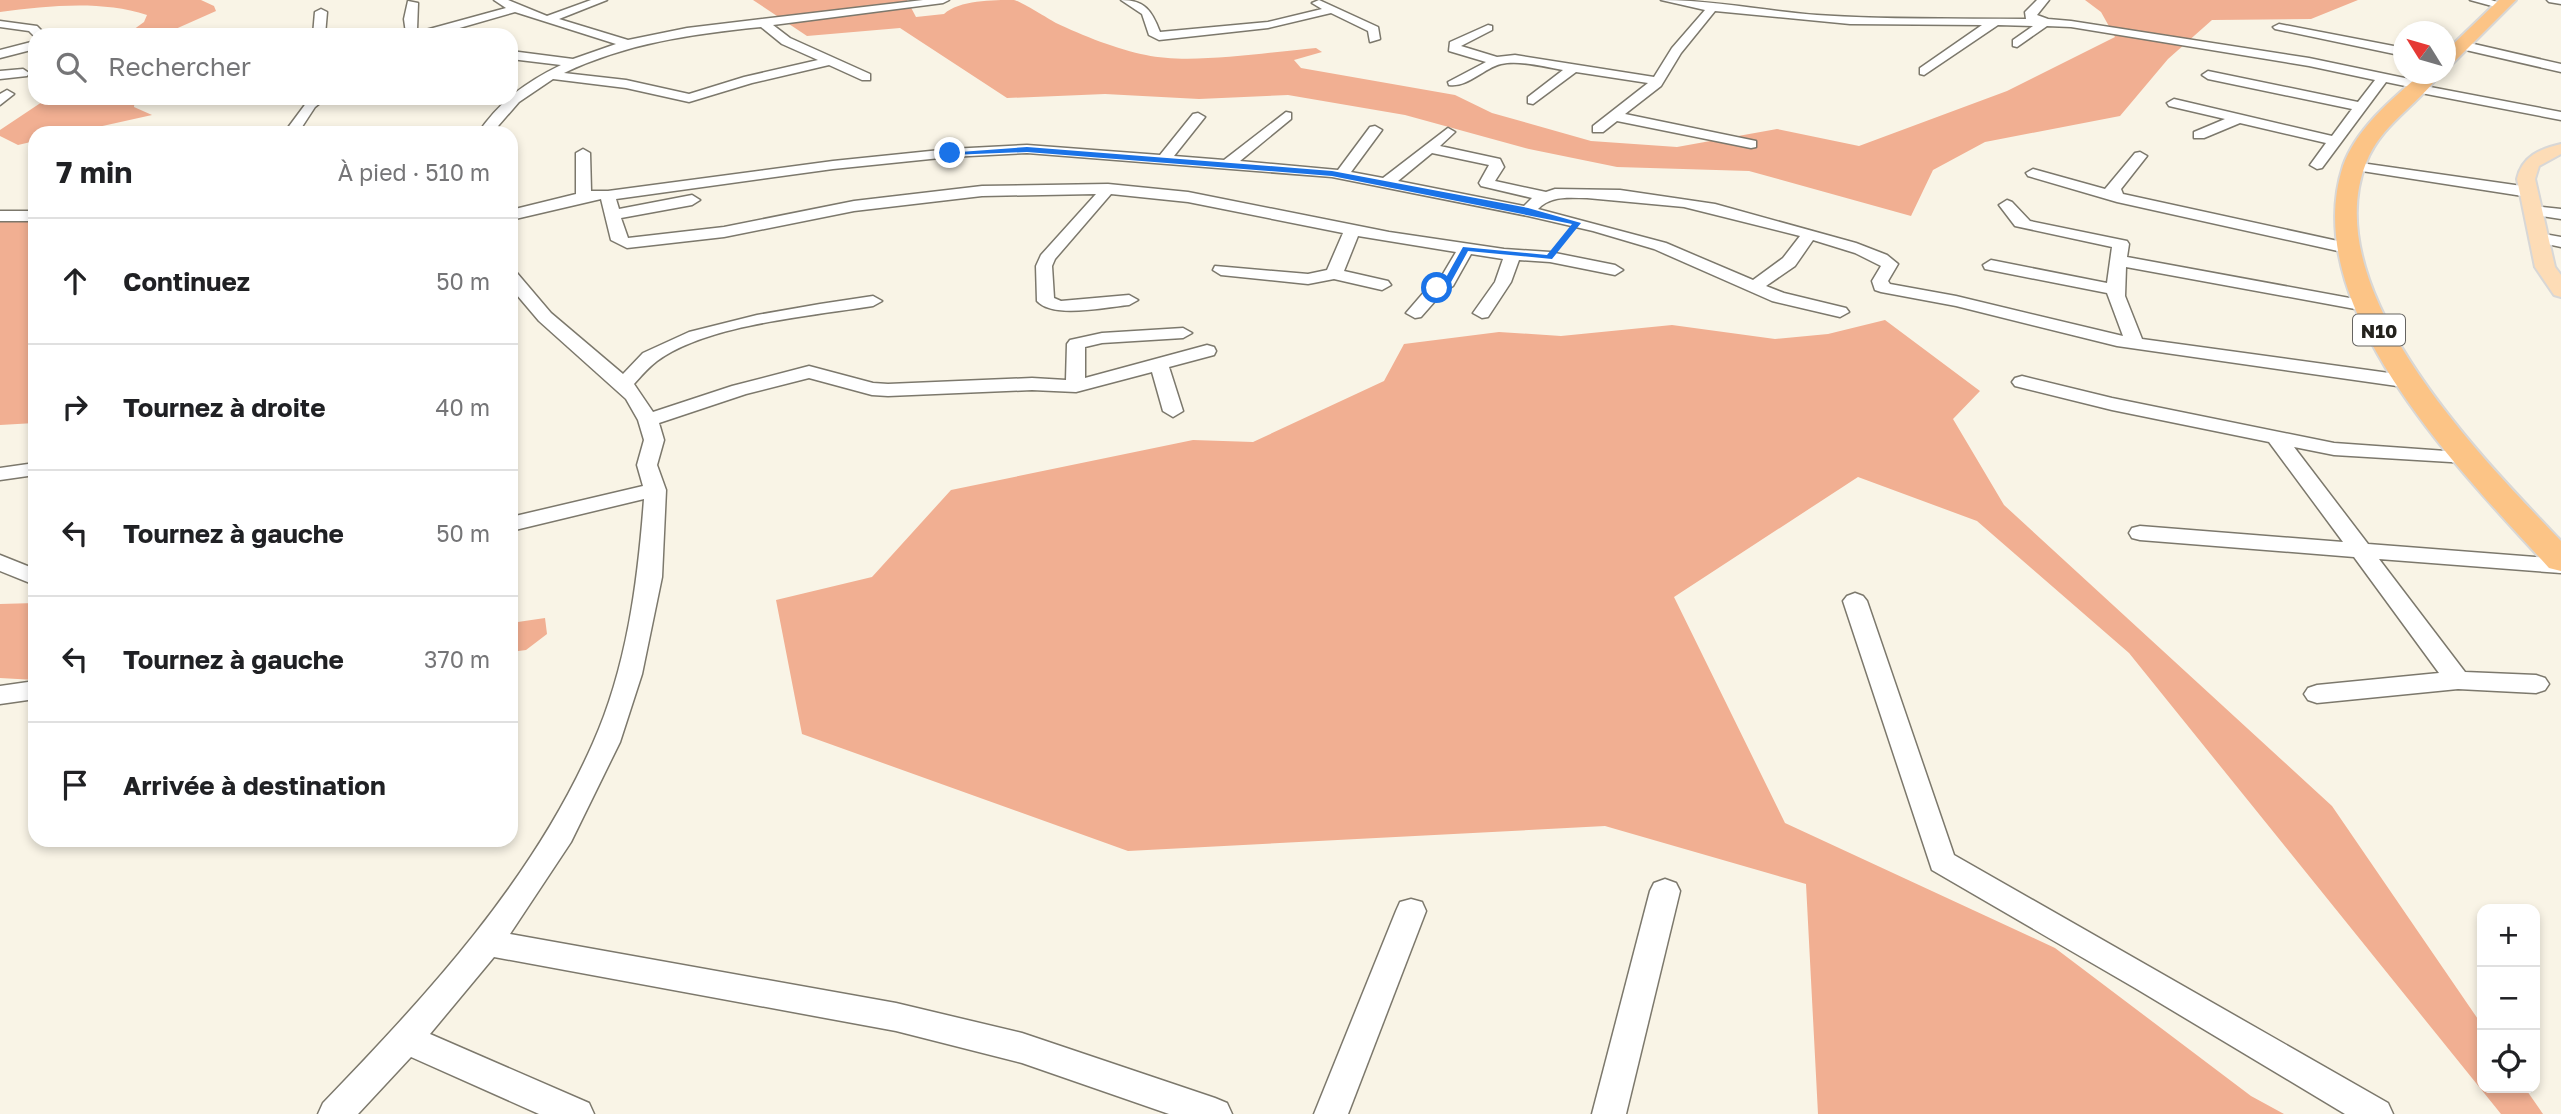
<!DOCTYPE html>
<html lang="fr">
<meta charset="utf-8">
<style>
body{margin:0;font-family:"Golos Text",sans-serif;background:#f2f2f2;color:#202124}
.controls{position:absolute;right:21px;bottom:21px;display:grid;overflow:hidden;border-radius:14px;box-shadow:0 4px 10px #0003}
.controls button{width:63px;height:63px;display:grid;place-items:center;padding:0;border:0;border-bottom:2px solid #e0e0e0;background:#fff;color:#202124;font:35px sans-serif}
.compass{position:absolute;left:2393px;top:21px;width:63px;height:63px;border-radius:50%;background:#fff;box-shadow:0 4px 10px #0003;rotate:307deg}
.stop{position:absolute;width:21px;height:21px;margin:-16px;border:5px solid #1a73e8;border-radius:50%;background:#fff}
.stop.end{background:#1a73e8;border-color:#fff;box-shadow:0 2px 7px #0008}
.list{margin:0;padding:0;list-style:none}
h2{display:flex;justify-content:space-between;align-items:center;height:91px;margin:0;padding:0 28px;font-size:30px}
h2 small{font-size:23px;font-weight:400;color:#757577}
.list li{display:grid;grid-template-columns:46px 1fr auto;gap:21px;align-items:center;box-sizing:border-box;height:126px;padding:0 28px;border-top:2px solid #e0e0e0}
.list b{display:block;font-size:26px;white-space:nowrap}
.list em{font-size:23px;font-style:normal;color:#757577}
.icon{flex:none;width:38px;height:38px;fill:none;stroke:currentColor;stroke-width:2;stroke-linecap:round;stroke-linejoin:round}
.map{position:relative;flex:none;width:2561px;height:1114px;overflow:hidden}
.search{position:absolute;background:#fff;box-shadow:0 4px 10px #0003;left:28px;top:28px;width:490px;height:77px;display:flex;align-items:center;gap:18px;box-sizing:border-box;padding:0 24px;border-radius:21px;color:#757577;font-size:26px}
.panel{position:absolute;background:#fff;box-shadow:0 4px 10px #0003;left:28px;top:126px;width:490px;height:721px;border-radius:21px}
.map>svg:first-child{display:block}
.green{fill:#f1af92}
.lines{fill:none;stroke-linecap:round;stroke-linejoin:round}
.minor-casing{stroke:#7c786c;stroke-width:3}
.major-casing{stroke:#d8d7d6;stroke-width:4}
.highway-casing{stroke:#d8d7d6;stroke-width:4}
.minor{fill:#fff;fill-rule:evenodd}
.major{fill:#fddcb6;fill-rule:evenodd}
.highway{fill:#fcc486;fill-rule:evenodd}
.route{fill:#1a73e8}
.labels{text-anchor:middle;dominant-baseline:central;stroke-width:6;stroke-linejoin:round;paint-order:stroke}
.shield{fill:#fff;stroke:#666461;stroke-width:2}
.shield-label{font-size:19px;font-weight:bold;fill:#24221d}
</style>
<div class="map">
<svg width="2561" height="1114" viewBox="0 0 2561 1114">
<rect width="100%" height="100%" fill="#f9f4e6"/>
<g class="green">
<path d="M0 0H201L214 6 216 11 162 35H126L144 22 147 15C100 0 48 6 0 12Z"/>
<path d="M753 0H907L916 17 944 14C959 0 993 0 1014 0 1020 1 1047 18 1056 23 1081 35 1119 50 1146 55 1190 65 1269 52 1316 48L1322 52 1294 60 1301 68 1455 95 1492 113 1591 141 1677 147 1777 129 1859 146 2007 91 2115 37 2101 12 2085 0H2358L2311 19 2212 20 2168 59 2120 116 1985 142 1933 170 1911 216 1749 171 1617 167 1529 149 1405 115 1288 95 1199 99 1105 94 1007 98 900 28 807 36Z"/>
<path d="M48 98H135L134 107 152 115 71 133H35V141L18 145 0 136V130Z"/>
<path d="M35 220V423L0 425V221Z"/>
<path d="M1885 320 1980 391 1953 419 2004 505 2332 806 2482 1025V1088H2525L2543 1114H2501L2129 653 1977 521 1858 477 1674 597 1785 823 2055 948 2251 1096 2284 1114H1818L1806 884 1605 826 1128 851 802 734 776 600 872 577 951 490 1193 440 1253 442 1384 381 1404 344 1499 332 1561 336 1672 325 1775 339 1828 334Z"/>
<path d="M35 603V680L0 678V604Z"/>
<path d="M545 618 547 634 526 650 511 652V623Z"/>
</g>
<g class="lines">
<defs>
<g id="minor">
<path d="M494 0H508L547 16 591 0H607L559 19 628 40 687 28 923 0H949L943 3 773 25 790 38 870 74V80H862L829 65 752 83 689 102 626 88 553 79 519 102 492 133H478C500 101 526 82 561 65L511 59V51L573 59 616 44 515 12 435 35 406 33 404 19 408 1 418 3 417 30 422 31 506 8ZM761 27 782 44 818 60 744 77 689 94 626 80 564 73C627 43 692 34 761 27Z"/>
<path d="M1121 0C1145 0 1152 11 1160 32L1268 22 1322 9 1312 3 1319 0 1378 27 1380 39 1370 42 1368 31 1331 13 1268 28 1159 40 1149 35 1142 14Z"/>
<path d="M1661 0C1713 0 1765 11 1817 15 1887 20 1956 18 2026 19L2025 12 2037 0H2049L2037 15 2048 19 2071 21 2309 58 2419 81 2425 86 2561 112V120L2416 92 2410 87 2386 82 2322 168 2317 169 2310 165 2326 143 2240 123 2204 138H2194V132L2225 119 2169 106 2167 103 2174 99 2332 136 2352 109 2208 79 2202 75 2208 71 2358 102 2375 80 2309 66 2071 27 2047 26 2017 47 2013 46V40L2033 26 1998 25 1924 75 1920 74V68L1982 25 1850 24 1715 11 1681 53 1661 86 1625 114 1756 141V147L1751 148 1617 121 1603 132H1593V126L1648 83 1576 72 1533 104 1528 103V97L1563 70C1544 67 1520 60 1501 64 1484 68 1467 88 1449 85L1448 82 1486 62 1449 51 1450 42 1488 25 1492 26V30L1461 46 1497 57 1515 55 1654 77 1672 48 1705 10Z"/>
<path d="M2470 0H2491L2509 6 2503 9Z"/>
<path d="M2547 0H2561V4L2549 2Z"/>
<path d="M321 9 327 12 325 35H313L315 12Z"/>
<path d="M0 21 37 26 46 35 35 37 29 31 0 27Z"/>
<path d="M2279 24 2404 48V56L2275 29 2273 27Z"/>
<path d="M35 41V49L0 58V50Z"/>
<path d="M2461 41 2561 64V72L2457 48 2455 45Z"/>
<path d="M23 69 29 73 27 76 0 79V71Z"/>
<path d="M7 90 14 94 0 105V94Z"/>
<path d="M310 98H326L315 107 298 133H284Z"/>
<path d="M1286 112 1291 113V119L1240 161 1338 170 1370 127 1375 126 1382 130 1351 172 1383 178 1448 128 1455 132 1440 146 1500 159 1504 167 1495 181 1546 192 1555 189 1620 190 1715 204 1856 243 1887 255 1898 264 1888 281 1890 284 1956 296 2123 336 2107 293 1985 269 1983 265 1991 260 2107 283 2112 247 2015 226 1999 205 2007 200 2012 202 2030 221 2127 241 2129 244 2127 257 2366 301 2375 306 2366 311 2126 267 2125 296 2142 339 2411 376 2421 382 2411 388 2117 346 1956 306 1881 292 1875 290 1872 281 1881 266 1855 253 1813 240 1795 266 1766 286 1784 293 1846 308 1849 312 1840 317 1772 301 1654 249 1593 231 1528 216 1332 177 1027 153 950 157 833 169 616 199 619 209 692 195 700 200 692 205 621 218 628 238 724 227 854 201 982 186 1108 184 1188 192 1389 232 1504 249 1550 252 1615 265 1623 270 1615 275 1550 262 1519 260 1511 282 1488 317 1482 318 1473 313 1495 282 1503 259 1471 254 1453 286 1443 292 1421 317 1415 318 1406 313 1431 284 1440 279 1456 252 1358 236 1344 271 1388 281 1391 285 1382 290 1334 279 1308 284 1221 275 1213 270 1215 266 1308 274 1327 270 1343 233 1188 202 1111 194 1055 259 1052 266 1054 298 1061 301 1129 295 1138 300 1129 305C1106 307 1053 319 1037 301L1036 266 1041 255 1096 194 982 196 854 211 724 237 627 248 611 240 601 199 511 220V210L576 194V153L583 149 590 153 591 191H608L833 161 950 149 1027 145 1160 155 1193 114 1198 113 1205 117 1174 156 1224 160ZM1432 153 1489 165 1479 183 1481 186 1532 198 1524 206 1398 181ZM1587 198 1684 207 1800 236 1783 258 1753 280 1666 243 1538 209C1551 195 1570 198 1587 198Z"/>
<path d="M2140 152 2147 156 2121 189 2123 194 2347 243 2355 248 2347 253 2117 202 2028 176 2026 173 2033 169 2105 189 2135 153Z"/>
<path d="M2354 162 2529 187 2537 192 2529 197 2349 169 2347 166Z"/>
<path d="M2534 206 2561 209V219L2529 214 2526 211Z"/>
<rect x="0" y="211" width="35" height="10"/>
<path d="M2539 233 2561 237V247L2533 241 2531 238 2533 235Z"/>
<path d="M511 272 517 273 551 313 623 374 643 353 689 332 757 315 820 304 873 296 882 301 873 306C811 316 708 324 657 361 649 367 641 376 634 384L653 412 732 386 809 366 873 383 888 384 1032 378 1066 380 1067 344 1070 340 1102 333 1183 328 1192 333 1183 338 1102 343 1085 347V378L1207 345 1214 347 1216 351 1214 355 1169 367 1183 411 1173 417 1163 411 1152 372 1076 392 1032 390 888 396 872 395 809 378 746 394 659 423 664 440 657 465 666 490 662 577 642 674 620 742 571 842 510 934 896 1003 1022 1033 1215 1098 1227 1103 1232 1114H1169L1022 1063 896 1031 494 957 430 1034 589 1103 594 1114H539L411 1057 358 1114H318L323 1103C427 995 532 882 593 743 627 667 638 581 644 499L511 531V517L643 486 637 465 644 440 638 420 626 399 539 321 511 288Z"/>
<path d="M2022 376 2112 398 2334 443 2474 453 2477 457 2474 461 2467 463 2334 455 2294 447 2368 544 2561 559V573L2379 559 2465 672 2536 675 2545 678 2549 684 2545 690 2536 693 2458 689 2317 703 2308 700 2304 694 2308 688 2317 685 2439 673 2354 557 2140 540 2132 538 2129 533 2132 528 2140 526 2343 542 2269 442 2112 410 2015 386 2012 382 2015 378Z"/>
<path d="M35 463V475L0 480V468Z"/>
<path d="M0 555 35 569V585L0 571Z"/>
<path d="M1855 593 1863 596 1867 601 1954 855 2388 1103 2393 1114H2345L2135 988 1932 870 1843 601 1847 596Z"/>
<path d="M35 681V699L0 704V686Z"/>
<path d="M1665 879 1676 883 1680 891 1626 1114H1592L1650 891 1654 883Z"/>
<path d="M1411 899 1422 902 1426 911 1348 1114H1314L1396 911 1400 902Z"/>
</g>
<path id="major" d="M2561 144V154L2539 166 2535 179 2555 267 2561 275V297L2554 295 2535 267 2517 179C2522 156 2540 149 2561 144Z"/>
<g id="highway">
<path d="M2499 0H2516L2452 64 2446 65V51Z"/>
<path d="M2421 74H2440C2417 106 2381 124 2366 163 2316 290 2481 457 2561 541V571L2549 568C2462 472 2297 308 2343 166 2356 129 2392 99 2421 74Z"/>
</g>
</defs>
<use href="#minor" class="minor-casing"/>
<use href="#major" class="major-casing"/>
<use href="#highway" class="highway-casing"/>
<use href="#minor" class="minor"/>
<use href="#major" class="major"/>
<use href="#highway" class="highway"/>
</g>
<path class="route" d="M1027 147 1332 171 1528 208 1581 223 1552 259 1468 251 1450 284 1437 290 1433 288 1444 281 1463 247 1547 255 1572 224 1332 176 1027 152 950 155 946 153Z"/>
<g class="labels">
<rect class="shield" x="2353" y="314.5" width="52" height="31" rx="5"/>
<g class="shield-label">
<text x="2379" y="330">N10</text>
</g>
</g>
</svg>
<div class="controls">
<button>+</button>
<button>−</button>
<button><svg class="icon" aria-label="locate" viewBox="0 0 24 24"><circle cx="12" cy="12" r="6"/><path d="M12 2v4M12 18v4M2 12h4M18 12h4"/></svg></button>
</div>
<svg class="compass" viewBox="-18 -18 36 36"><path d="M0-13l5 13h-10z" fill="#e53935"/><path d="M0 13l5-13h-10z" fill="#757577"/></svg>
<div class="stop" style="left:1437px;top:288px"></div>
<div class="stop end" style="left:950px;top:153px"></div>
<div class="search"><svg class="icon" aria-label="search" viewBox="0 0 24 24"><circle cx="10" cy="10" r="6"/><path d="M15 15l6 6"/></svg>Rechercher</div>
<section class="panel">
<h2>7 min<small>À pied · 510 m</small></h2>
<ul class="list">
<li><svg class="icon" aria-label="ahead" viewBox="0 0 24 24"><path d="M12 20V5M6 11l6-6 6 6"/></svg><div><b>Continuez</b></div><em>50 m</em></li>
<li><svg class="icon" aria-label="right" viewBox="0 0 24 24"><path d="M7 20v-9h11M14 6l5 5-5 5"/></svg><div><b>Tournez à droite</b></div><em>40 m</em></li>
<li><svg class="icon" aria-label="left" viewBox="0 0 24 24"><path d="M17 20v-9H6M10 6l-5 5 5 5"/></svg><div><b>Tournez à gauche</b></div><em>50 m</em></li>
<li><svg class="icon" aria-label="left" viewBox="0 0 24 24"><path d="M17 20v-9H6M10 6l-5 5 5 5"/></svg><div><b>Tournez à gauche</b></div><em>370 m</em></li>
<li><svg class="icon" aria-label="arrive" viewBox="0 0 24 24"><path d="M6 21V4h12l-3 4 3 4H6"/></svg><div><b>Arrivée à destination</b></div></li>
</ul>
</section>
</div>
